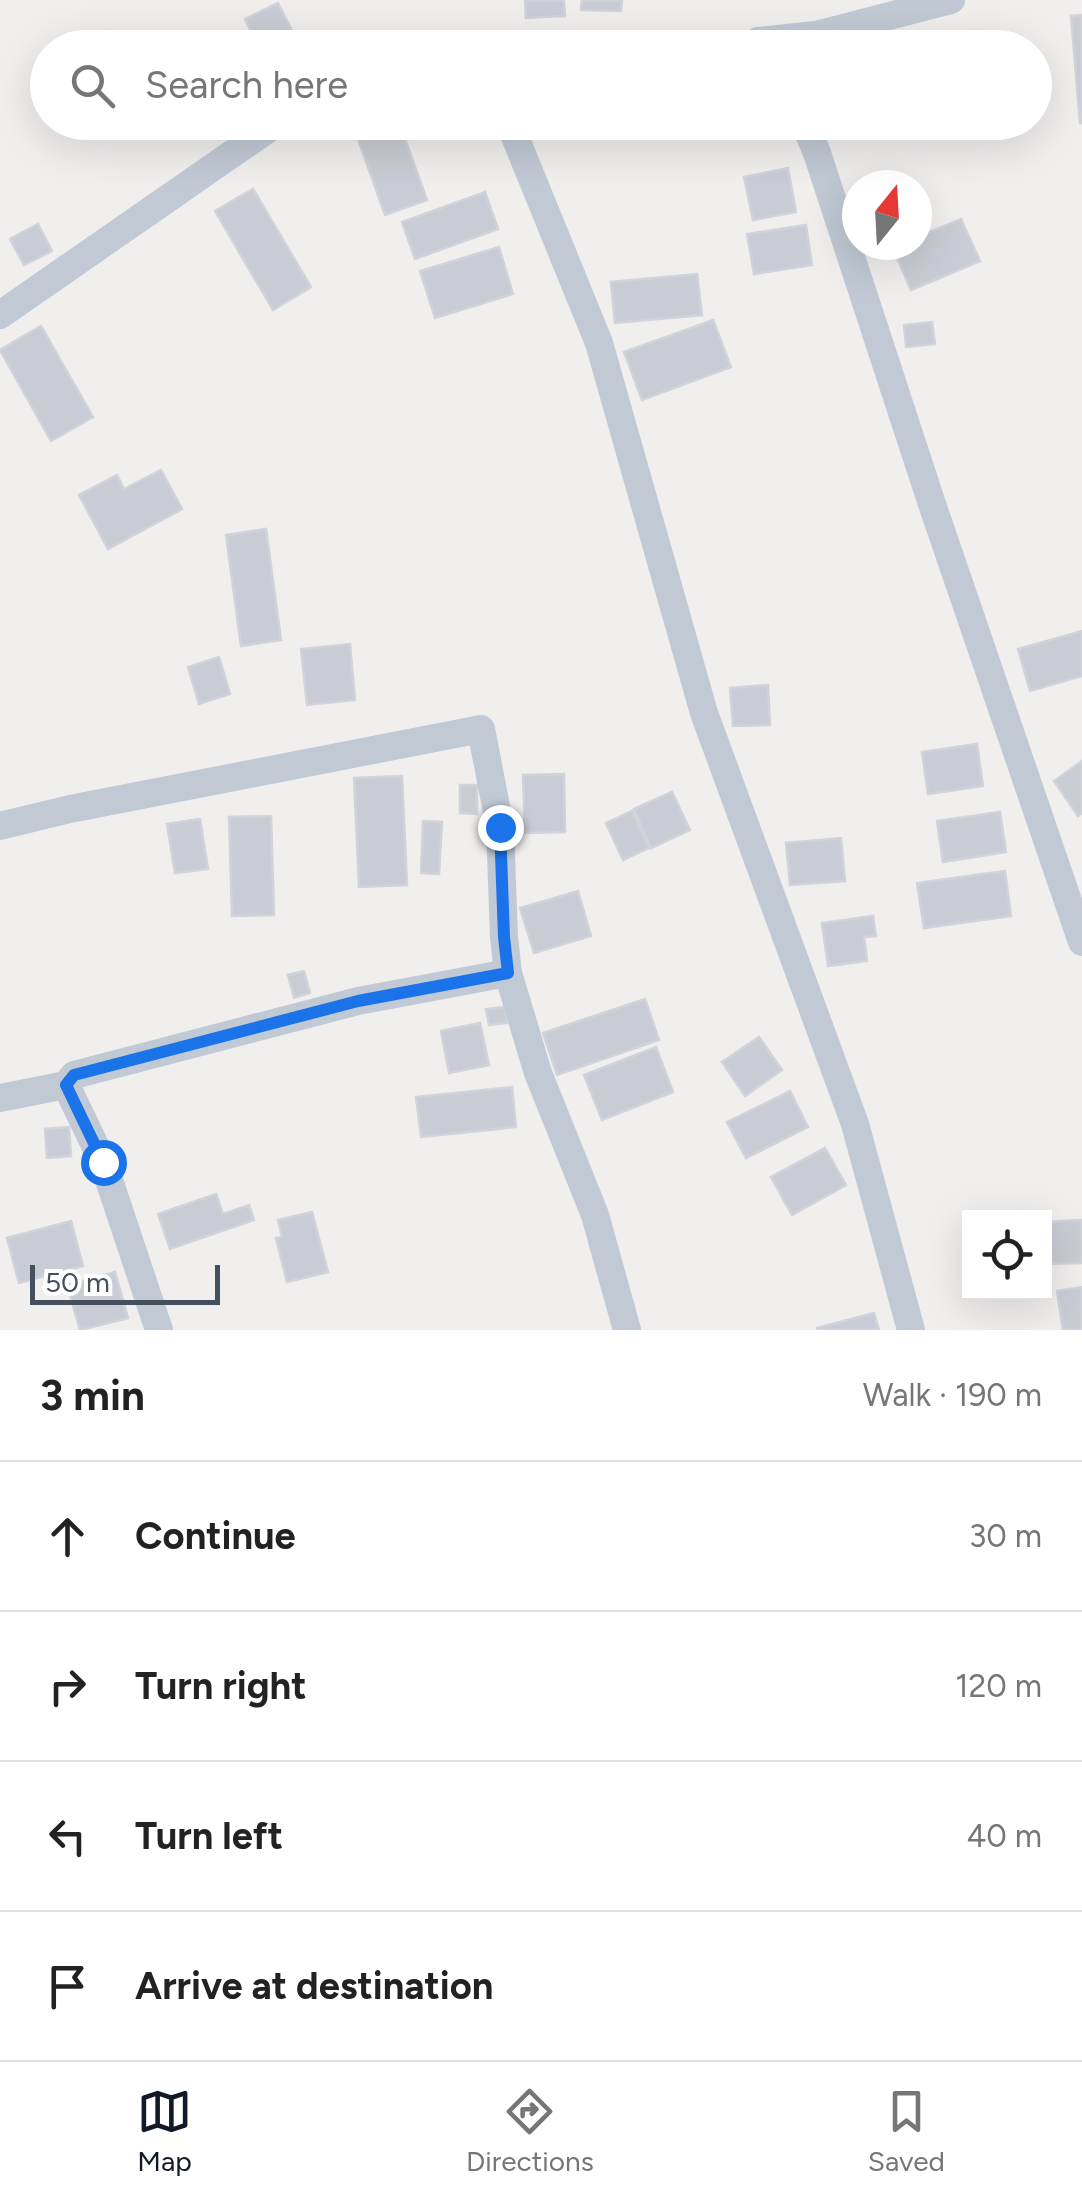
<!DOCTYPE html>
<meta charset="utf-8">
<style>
body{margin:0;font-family:Figtree,sans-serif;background:#f2f2f2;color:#222}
.controls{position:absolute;right:30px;bottom:30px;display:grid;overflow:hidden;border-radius:0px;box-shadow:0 10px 40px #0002}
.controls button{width:90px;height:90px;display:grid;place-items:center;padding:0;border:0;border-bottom:2px solid #e0e0e0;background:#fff;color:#222;font:50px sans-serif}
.compass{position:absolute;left:842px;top:170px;width:90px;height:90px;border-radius:50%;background:#fff;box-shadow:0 10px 40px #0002;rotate:18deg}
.scale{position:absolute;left:30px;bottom:25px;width:190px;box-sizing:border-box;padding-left:10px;border:5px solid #45505c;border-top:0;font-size:28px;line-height:35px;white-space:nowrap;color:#45505c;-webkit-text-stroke:8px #fff;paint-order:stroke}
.stop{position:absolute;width:30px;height:30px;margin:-22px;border:8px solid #1a73e8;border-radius:50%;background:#fff}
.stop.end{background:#1a73e8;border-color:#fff;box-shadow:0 2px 10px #0008}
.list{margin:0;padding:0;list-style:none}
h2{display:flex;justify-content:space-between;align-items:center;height:130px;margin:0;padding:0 40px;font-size:42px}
h2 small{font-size:32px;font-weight:400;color:#767676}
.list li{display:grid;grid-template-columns:65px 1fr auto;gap:30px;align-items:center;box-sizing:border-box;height:150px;padding:0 40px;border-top:2px solid #e0e0e0}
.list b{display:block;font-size:38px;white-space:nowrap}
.list em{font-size:32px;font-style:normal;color:#767676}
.icon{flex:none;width:55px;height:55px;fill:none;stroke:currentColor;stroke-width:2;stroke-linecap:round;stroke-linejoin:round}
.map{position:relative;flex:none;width:1082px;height:1330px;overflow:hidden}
.search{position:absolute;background:#fff;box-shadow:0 10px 40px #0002;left:30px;right:30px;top:30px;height:110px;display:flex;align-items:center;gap:25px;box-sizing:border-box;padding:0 35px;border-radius:55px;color:#767676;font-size:38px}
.sheet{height:730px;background:#fff}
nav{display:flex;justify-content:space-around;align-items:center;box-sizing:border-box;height:140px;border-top:2px solid #e0e0e0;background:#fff;font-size:28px;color:#767676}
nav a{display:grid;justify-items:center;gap:5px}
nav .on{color:#111827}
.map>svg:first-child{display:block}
.building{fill:#c9ccd4;stroke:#d1d3da;stroke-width:2.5}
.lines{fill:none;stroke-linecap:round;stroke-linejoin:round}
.street{stroke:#c0c9d4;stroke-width:28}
.route{stroke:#1a73e8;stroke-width:12}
</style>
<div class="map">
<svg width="1082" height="1330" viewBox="0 0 1082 1330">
<rect width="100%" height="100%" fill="#f1eeee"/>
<g class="building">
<path d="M525 0H564L565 16 526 18Z"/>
<path d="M582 0H622L621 11 581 10Z"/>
<path d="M278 3 301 48H259L245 19Z"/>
<path d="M1082 15V123H1080L1071 16Z"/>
<path d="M352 122H399L427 200 385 215Z"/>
<path d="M788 168 796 212 753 220 744 177Z"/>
<path d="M253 189 311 287 273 310 215 211Z"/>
<path d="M485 192 498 229 415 259 402 222Z"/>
<path d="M961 219 980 261 911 290 893 248 917 245V237Z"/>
<path d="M38 224 52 251 24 265 10 239Z"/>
<path d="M806 225 812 265 754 274 747 234Z"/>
<path d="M499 247 513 294 435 318 420 271Z"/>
<path d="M697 274 702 315 615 323 611 282Z"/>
<path d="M713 320 731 367 642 400 624 352Z"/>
<path d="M932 322 935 344 906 347 904 325Z"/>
<path d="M41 326 93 417 51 441 0 350Z"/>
<path d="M161 470 182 509 108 549 79 495 117 475 124 489Z"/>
<path d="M266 529 281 640 241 646 226 535Z"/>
<path d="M1082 631V676L1030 691 1018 649Z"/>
<path d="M350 644 355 700 307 705 301 649Z"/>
<path d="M219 657 230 694 199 704 188 667Z"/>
<path d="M768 685 770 725 733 726 730 688Z"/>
<path d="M977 744 983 786 928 794 922 752Z"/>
<path d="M1082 761V813L1078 816 1054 781Z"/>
<path d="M564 774 565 832 525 833 523 775Z"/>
<path d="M402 776 407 885 359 887 354 778Z"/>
<path d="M460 785H477V814L460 813Z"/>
<path d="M672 792 690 830 651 848 634 809Z"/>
<path d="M632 811 649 848 623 860 606 823Z"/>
<path d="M1000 812 1006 852 943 862 937 821Z"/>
<path d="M271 816 274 915 232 916 229 817Z"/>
<path d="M200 819 208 869 175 873 167 824Z"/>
<path d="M423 821 442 822 439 874 421 873Z"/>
<path d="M841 838 845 881 790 885 786 843Z"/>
<path d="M1005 871 1011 916 924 928 917 883Z"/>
<path d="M578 891 591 936 534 953 520 908Z"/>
<path d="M873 916 876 936 864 937 867 961 828 966 822 923Z"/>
<path d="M304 971 310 993 294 998 288 975Z"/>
<path d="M645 999 659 1040 557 1075 543 1033Z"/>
<path d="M505 1007 507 1023 489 1025 486 1009Z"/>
<path d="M480 1023 489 1065 449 1073 441 1031Z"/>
<path d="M759 1037 782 1070 745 1096 722 1062Z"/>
<path d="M656 1047 673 1092 602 1120 584 1075Z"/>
<path d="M512 1087 516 1127 421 1137 416 1097Z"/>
<path d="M790 1091 808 1127 746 1158 727 1122Z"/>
<path d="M69 1127 71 1156 47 1158 45 1129Z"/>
<path d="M825 1148 846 1185 792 1215 771 1177Z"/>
<path d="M216 1194 223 1214 249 1205 254 1220 170 1249 158 1214Z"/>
<path d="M312 1212 328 1272 287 1282 276 1238 282 1237 278 1220Z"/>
<path d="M1082 1220V1263L1044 1264V1222Z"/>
<path d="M71 1221 83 1266 19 1283 7 1238Z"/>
<path d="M115 1272 128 1318 80 1330 67 1285Z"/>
<path d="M1082 1287V1330H1063L1057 1291Z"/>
<path d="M874 1313 879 1330H817V1328Z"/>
</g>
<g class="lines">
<g class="street">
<path d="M536 48H544"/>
<path d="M752 48 758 41 816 35 951 0"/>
<path d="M509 122 599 343 704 713 855 1124 911 1330"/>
<path d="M804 122 817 153 933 507 1082 942"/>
<path d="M0 315 278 122"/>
<path d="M0 826 70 809 481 729 500 827 504 937 508 973 538 1073 595 1215 627 1330"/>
<path d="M66 1085 103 1162 159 1330"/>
<path d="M0 1098 66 1085 74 1075 358 1001 508 973"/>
</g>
</g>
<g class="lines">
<path class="route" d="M103 1162 66 1085 74 1075 358 1001 508 973 504 937 500 827"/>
</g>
</svg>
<div class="controls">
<button><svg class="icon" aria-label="locate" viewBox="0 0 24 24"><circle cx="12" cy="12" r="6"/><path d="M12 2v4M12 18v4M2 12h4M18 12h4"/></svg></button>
</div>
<svg class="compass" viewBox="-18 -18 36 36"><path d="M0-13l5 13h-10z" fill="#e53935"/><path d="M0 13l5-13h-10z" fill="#767676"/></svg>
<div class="scale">50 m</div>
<div class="stop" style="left:103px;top:1162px"></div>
<div class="stop end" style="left:500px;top:827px"></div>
<div class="search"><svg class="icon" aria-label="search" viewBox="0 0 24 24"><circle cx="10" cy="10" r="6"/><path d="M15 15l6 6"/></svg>Search here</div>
</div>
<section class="sheet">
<h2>3 min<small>Walk · 190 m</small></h2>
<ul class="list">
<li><svg class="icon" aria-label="ahead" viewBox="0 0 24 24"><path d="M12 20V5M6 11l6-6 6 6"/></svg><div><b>Continue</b></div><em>30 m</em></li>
<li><svg class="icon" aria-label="right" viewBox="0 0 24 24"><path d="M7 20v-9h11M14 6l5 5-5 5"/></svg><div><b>Turn right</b></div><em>120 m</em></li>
<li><svg class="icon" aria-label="left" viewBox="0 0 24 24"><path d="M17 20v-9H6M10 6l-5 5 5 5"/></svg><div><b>Turn left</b></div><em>40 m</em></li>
<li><svg class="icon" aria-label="arrive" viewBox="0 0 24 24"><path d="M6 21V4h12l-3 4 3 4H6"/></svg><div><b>Arrive at destination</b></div></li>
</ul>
</section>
<nav>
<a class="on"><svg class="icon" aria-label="map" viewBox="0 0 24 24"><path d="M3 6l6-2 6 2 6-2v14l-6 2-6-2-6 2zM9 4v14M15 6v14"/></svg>Map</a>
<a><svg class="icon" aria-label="directions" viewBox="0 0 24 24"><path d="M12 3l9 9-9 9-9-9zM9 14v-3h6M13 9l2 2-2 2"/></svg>Directions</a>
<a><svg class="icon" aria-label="saved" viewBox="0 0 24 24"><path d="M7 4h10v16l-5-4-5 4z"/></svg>Saved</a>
</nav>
